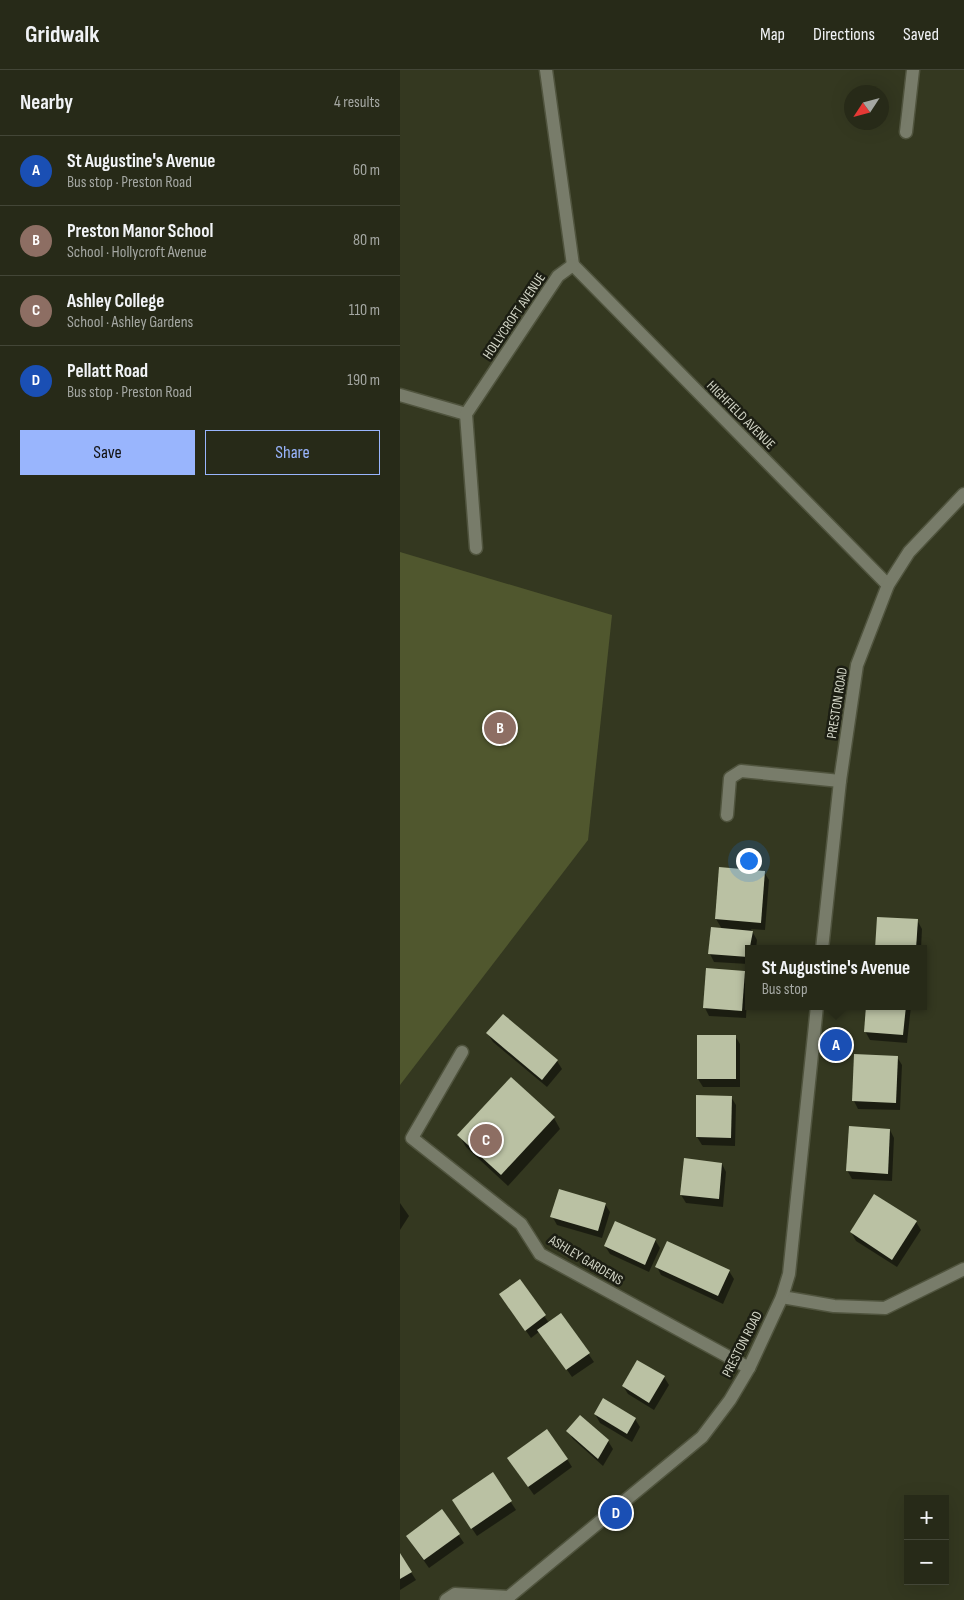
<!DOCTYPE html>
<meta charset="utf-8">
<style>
body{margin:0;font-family:"Sofia Sans Condensed",sans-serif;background:#333625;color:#f1f3f6}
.controls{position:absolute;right:15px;bottom:15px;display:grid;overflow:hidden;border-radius:0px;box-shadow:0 5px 20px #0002}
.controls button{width:45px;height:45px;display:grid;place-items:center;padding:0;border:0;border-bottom:1px solid #434637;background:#272a18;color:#f1f3f6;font:25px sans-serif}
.compass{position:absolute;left:444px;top:15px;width:45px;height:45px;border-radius:50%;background:#272a18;box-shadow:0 5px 20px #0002;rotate:234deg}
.you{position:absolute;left:348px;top:790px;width:18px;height:18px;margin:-12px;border:4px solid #fff;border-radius:50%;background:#1a73e8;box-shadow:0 0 0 8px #1a73e833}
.badge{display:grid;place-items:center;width:32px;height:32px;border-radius:50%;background:#99b5fd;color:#fff;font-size:16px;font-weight:700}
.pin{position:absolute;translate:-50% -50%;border:2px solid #fff;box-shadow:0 1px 5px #0006}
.popup{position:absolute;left:345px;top:875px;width:182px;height:65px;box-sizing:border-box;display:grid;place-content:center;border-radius:0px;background:#272a18;filter:drop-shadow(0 1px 4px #0005);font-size:16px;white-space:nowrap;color:#a4a7a2}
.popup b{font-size:19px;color:#f1f3f6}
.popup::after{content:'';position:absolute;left:50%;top:100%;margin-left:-10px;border:10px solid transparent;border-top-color:#272a18}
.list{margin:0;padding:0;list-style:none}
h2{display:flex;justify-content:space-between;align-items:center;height:65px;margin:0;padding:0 20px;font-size:21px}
h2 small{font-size:16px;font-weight:400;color:#a4a7a2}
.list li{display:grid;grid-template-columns:32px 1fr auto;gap:15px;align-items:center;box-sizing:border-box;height:70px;padding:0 20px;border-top:1px solid #434637}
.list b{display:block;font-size:19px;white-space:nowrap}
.list p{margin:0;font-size:16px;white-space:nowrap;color:#a4a7a2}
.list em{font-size:16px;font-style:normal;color:#a4a7a2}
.actions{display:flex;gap:10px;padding:15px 20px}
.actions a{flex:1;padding:11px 0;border:1px solid #99b5fd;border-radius:0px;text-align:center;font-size:18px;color:#99b5fd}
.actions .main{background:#99b5fd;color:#111}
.map{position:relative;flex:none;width:564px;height:1530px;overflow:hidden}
header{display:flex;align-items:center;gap:30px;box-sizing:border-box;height:70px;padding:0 25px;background:#272a18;border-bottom:1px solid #434637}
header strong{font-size:24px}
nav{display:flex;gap:28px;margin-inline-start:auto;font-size:18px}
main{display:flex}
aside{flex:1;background:#272a18}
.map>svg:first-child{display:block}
.green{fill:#50572e}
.shadow{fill:#0007}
.building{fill:#bac1a3}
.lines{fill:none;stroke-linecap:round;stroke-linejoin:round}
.minor-casing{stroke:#50543e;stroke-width:15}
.minor{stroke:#787c6a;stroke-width:12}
.labels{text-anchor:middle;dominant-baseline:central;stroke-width:5;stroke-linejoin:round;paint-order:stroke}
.street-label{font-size:14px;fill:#d2d5c6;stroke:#1c1e13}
</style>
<header>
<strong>Gridwalk</strong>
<nav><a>Map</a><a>Directions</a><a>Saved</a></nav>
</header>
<main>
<aside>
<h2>Nearby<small>4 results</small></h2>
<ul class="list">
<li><span class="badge" style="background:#1a4fb4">A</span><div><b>St Augustine's Avenue</b><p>Bus stop · Preston Road</p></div><em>60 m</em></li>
<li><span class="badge" style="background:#8d6e63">B</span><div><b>Preston Manor School</b><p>School · Hollycroft Avenue</p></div><em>80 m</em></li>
<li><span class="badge" style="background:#8d6e63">C</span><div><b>Ashley College</b><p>School · Ashley Gardens</p></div><em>110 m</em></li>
<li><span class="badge" style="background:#1a4fb4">D</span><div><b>Pellatt Road</b><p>Bus stop · Preston Road</p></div><em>190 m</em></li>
</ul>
<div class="actions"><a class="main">Save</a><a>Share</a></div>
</aside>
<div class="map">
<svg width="564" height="1530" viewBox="0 0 564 1530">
<rect width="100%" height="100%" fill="#343820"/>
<path class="green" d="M0 482 212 545 188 770 0 1015Z"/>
<g class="shadow">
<path d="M364 802 369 810 365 860 351 859 357 870 356 879H348V894L314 892 310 884 322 859 316 849Z"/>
<path d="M517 850 522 859 521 879H476Z"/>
<path d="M344 902 348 910 346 948 309 946 305 938Z"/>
<path d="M468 936H511L507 973 470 970 465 961Z"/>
<path d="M88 964 157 991 162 999 147 1017 93 972Z"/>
<path d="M335 966 340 974V1017H303L298 1009Z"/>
<path d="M497 987 502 995 500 1040 458 1039 454 1031Z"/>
<path d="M331 1027 336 1035 335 1076 302 1075 297 1067Z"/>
<path d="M154 1048 160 1059 108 1116 66 1077 59 1065Z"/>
<path d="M490 1060 494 1068 492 1111 452 1109 447 1100Z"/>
<path d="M322 1094 326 1102 323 1137 286 1133 281 1125Z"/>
<path d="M0 1133 9 1146 0 1160Z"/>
<path d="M205 1134 210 1142 202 1168 157 1155 152 1146Z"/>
<path d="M516 1152 521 1160 497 1197 456 1171 451 1162Z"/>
<path d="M255 1170 260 1178 249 1202 210 1184 205 1176Z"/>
<path d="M257 1197 329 1201 334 1209 323 1234 261 1205Z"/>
<path d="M120 1211 149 1253 161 1244 194 1292 172 1307 140 1261 131 1268 101 1225Z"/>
<path d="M264 1307 269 1315 254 1340 228 1324 223 1316Z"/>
<path d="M204 1330 235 1349 240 1357 232 1372 200 1353 195 1344Z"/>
<path d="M168 1361 208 1371 213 1379 203 1396 173 1369Z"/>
<path d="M167 1389 172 1397 134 1425 114 1397Z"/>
<path d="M92 1403 116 1440 77 1466 58 1438Z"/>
<path d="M42 1441 64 1473 29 1498 12 1474Z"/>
<path d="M0 1485 16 1510 0 1520Z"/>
</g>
<g class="building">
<path d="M319 797 365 801 361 853 315 849Z"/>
<path d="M477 847 518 849 516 879H475Z"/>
<path d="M311 857 353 861 348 887 308 884Z"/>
<path d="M306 898 345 901 342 941 303 938Z"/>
<path d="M466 936H506L503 965 464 962Z"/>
<path d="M103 944 158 990 142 1010 86 963Z"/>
<rect x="297" y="965" width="39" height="44"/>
<path d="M454 984 498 986 496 1033 452 1031Z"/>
<path d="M111 1007 155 1047 101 1105 57 1065Z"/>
<path d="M296 1025 332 1026 331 1068 296 1067Z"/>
<path d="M449 1056 490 1059 488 1104 446 1101Z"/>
<path d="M284 1088 322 1093 319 1129 280 1125Z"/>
<path d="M159 1119 206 1133 198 1161 150 1147Z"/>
<path d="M474 1124 517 1151 492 1190 450 1162Z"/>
<path d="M215 1151 256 1169 245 1195 204 1176Z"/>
<path d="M267 1171 330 1200 318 1226 255 1197Z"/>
<path d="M120 1209 146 1245 125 1261 99 1224Z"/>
<path d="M161 1243 190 1283 166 1300 137 1260Z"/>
<path d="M237 1290 265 1306 249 1333 222 1316Z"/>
<path d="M203 1328 236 1348 227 1364 194 1344Z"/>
<path d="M180 1345 209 1370 198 1389 166 1361Z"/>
<path d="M147 1359 168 1389 128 1417 107 1388Z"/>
<path d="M93 1402 112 1431 71 1459 52 1430Z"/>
<path d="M42 1439 60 1464 24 1490 6 1466Z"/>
<path d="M0 1483 12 1502 0 1509Z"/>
</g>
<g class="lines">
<defs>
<g id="minor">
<path d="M146 0 173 195"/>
<path d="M506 62 513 0"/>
<path d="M173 195 488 515"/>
<path d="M0 325 66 344"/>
<path d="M76 478 66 344 158 206 173 195"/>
<path d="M327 745 330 708 341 701 440 711"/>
<path d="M422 879 440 711 457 595 488 515 509 482 564 424"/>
<path d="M62 982 12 1068 121 1154 140 1184 349 1298"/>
<path d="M382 1227 434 1236 485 1238 564 1199"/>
<path d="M46 1530 55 1524 109 1527"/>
<path d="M105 1530 302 1367 330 1330 349 1298 382 1227 389 1204 417 936"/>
</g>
</defs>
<use href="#minor" class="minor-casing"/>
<use href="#minor" class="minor"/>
</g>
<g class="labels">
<g class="street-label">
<text transform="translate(114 246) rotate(-56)">HOLLYCROFT AVENUE</text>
<text transform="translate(341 345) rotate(45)">HIGHFIELD AVENUE</text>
<text transform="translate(437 633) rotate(-81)">PRESTON ROAD</text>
<text transform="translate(186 1190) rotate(31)">ASHLEY GARDENS</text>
<text transform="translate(342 1274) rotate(-63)">PRESTON ROAD</text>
</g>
</g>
</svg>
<div class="controls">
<button>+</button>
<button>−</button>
</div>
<svg class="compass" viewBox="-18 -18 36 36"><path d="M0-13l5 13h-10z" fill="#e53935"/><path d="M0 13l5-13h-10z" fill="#a4a7a2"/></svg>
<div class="you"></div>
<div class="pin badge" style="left:436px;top:975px;background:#1a4fb4">A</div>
<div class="popup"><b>St Augustine's Avenue</b>Bus stop</div>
<div class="pin badge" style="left:100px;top:658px;background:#8d6e63">B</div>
<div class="pin badge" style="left:86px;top:1070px;background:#8d6e63">C</div>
<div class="pin badge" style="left:216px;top:1443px;background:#1a4fb4">D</div>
</div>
</main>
